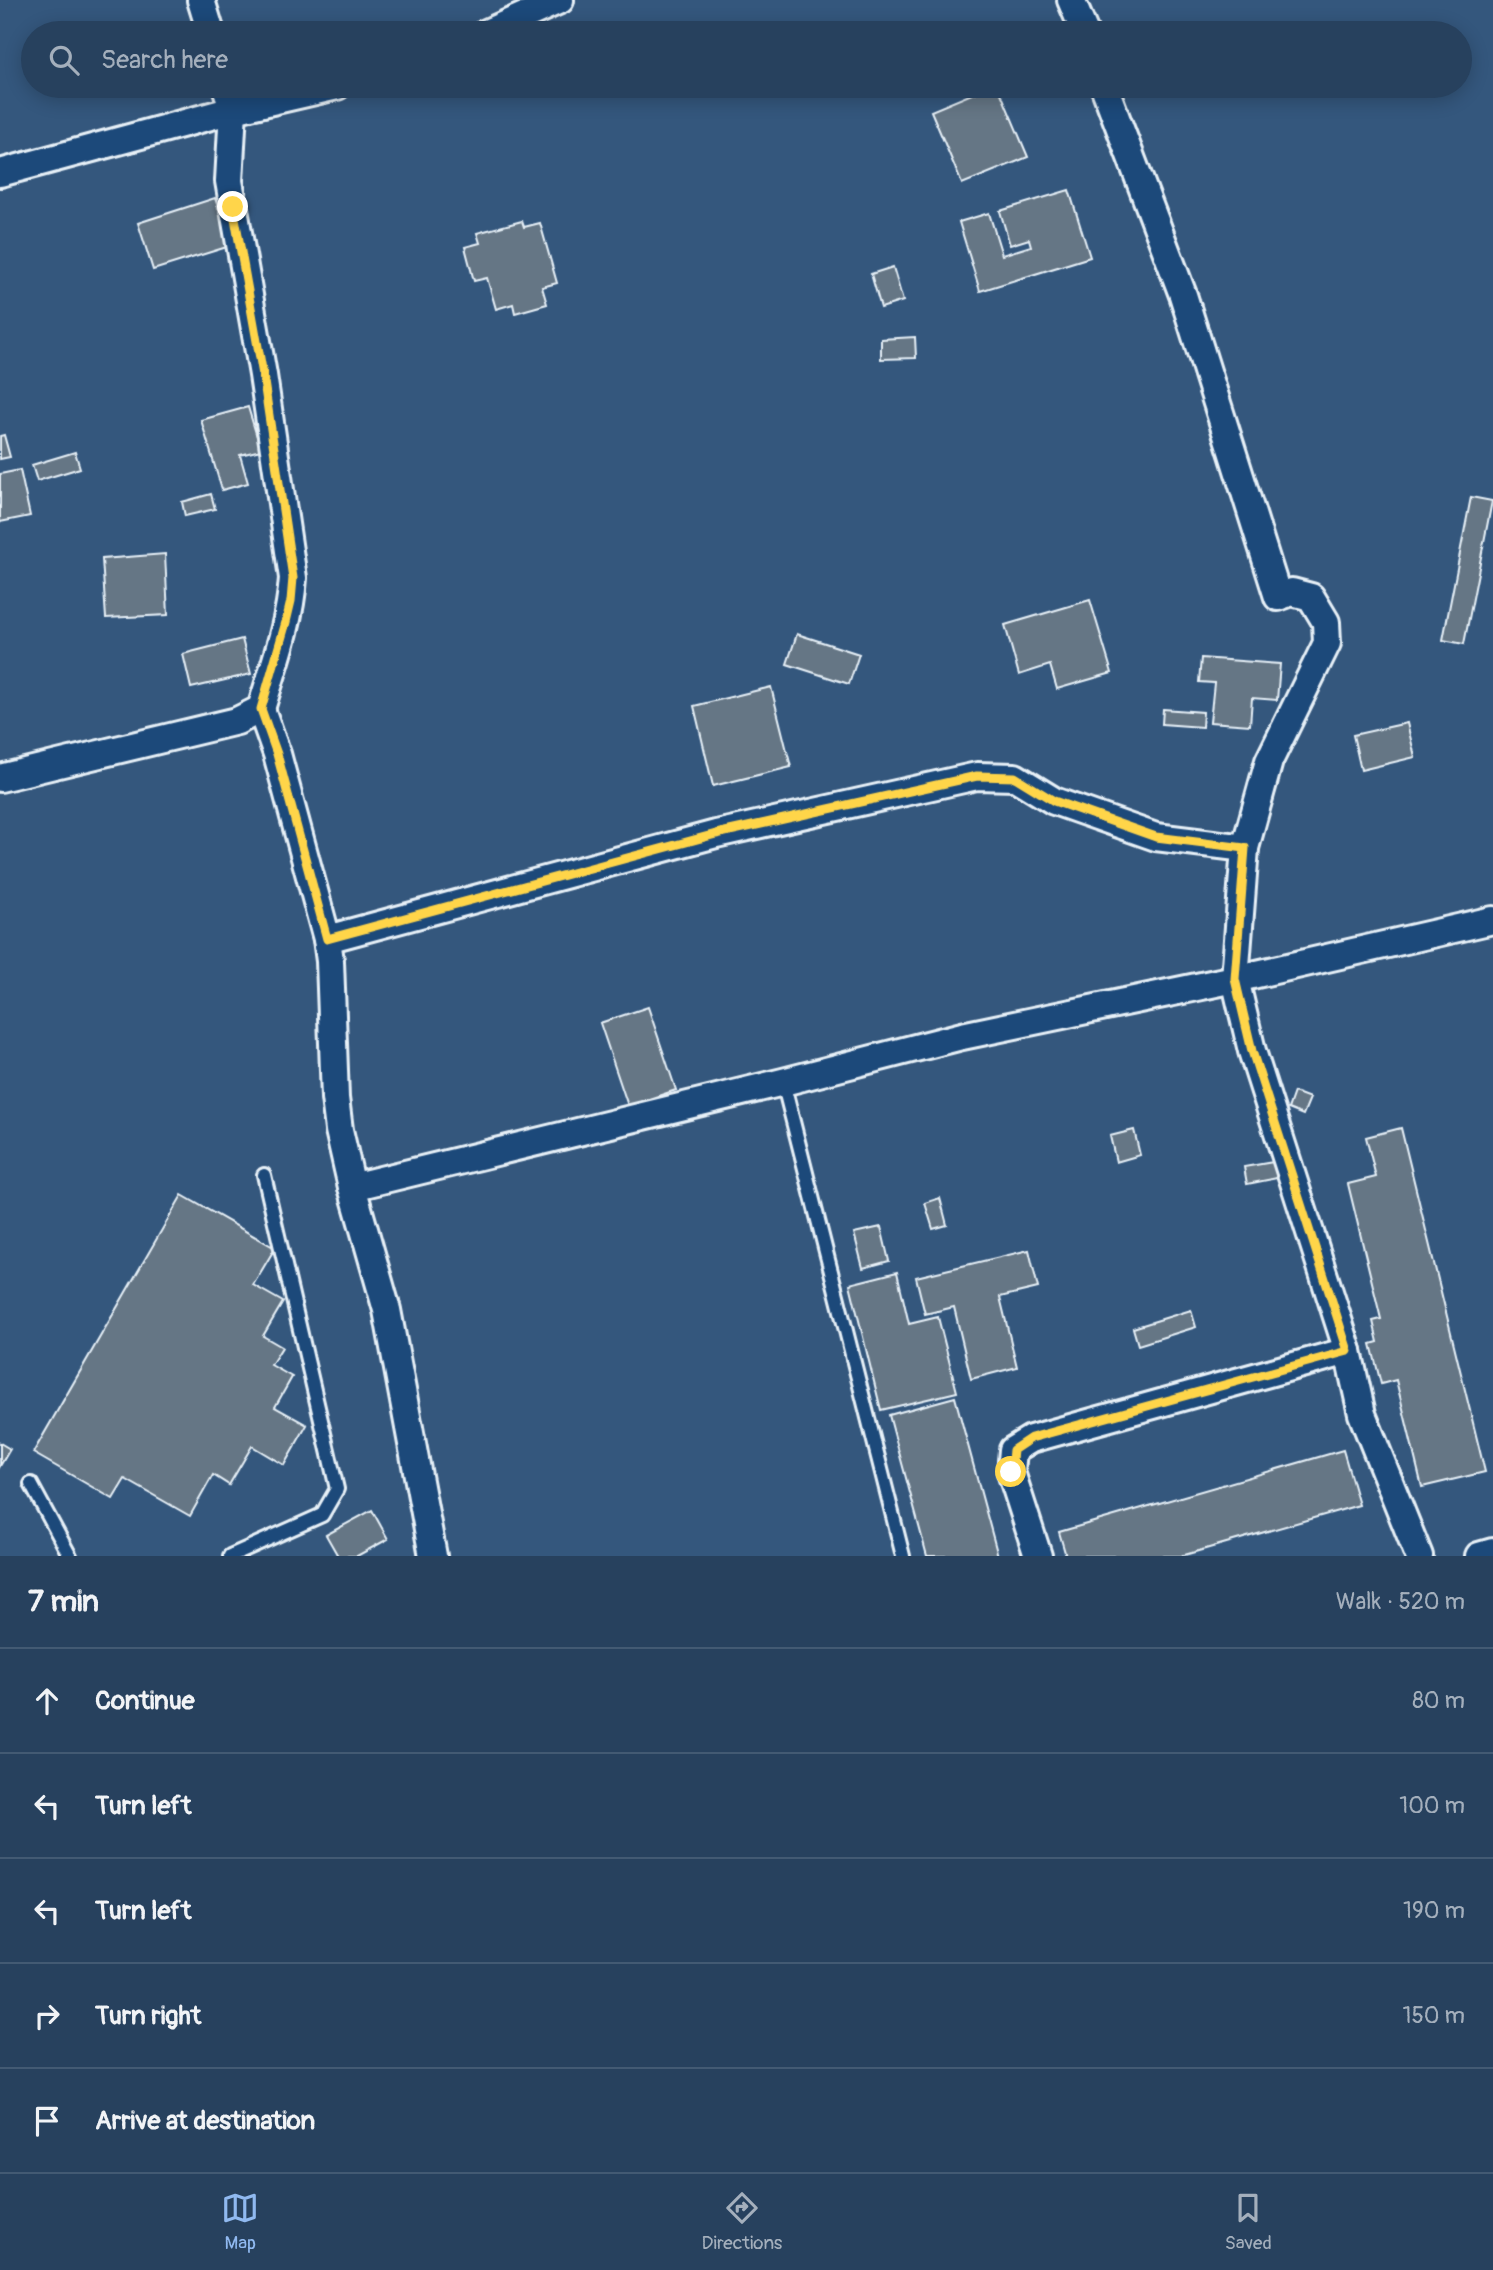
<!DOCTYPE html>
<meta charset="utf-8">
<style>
body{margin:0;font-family:Pangolin,sans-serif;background:#334c67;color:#f1f3f6}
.stop{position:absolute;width:21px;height:21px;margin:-16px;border:5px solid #ffd54a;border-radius:50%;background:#fff}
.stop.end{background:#ffd54a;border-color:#fff;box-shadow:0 2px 7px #0008}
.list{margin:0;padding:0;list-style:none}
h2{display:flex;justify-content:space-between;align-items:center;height:91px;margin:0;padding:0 28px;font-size:30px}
h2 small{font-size:23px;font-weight:400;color:#a4afbc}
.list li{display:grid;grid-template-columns:46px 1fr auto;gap:21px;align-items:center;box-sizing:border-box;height:105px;padding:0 28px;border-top:2px solid #435a73}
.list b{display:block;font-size:26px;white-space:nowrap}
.list em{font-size:23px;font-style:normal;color:#a4afbc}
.icon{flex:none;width:38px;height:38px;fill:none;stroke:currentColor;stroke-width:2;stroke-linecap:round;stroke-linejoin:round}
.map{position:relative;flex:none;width:1493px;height:1556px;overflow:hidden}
.search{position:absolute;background:#27415e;box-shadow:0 4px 18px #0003;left:21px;right:21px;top:21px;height:77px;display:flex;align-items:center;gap:18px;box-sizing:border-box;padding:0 24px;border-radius:38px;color:#a4afbc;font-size:26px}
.sheet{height:616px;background:#27415e}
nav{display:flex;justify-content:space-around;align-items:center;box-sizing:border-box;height:98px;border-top:2px solid #435a73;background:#27415e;font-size:19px;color:#a4afbc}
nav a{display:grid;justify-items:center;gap:4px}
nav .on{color:#90b9f0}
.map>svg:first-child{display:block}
.building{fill:#657685;stroke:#e8f1f8;stroke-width:2}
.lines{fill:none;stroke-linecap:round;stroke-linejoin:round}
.lane-casing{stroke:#e8f1f8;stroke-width:18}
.street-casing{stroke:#e8f1f8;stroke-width:32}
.lane{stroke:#1f4a7a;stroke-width:12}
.street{stroke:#1f4a7a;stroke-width:26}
.route{stroke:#ffd54a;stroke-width:9}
</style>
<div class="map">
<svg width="1493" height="1556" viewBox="0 0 1493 1556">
<rect width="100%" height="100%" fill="#34577d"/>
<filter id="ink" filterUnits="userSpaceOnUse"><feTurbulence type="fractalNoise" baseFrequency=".0143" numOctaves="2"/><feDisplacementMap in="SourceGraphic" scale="14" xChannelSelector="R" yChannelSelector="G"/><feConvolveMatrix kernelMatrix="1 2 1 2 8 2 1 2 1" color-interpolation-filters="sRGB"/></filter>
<g filter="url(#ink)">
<g class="building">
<path d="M991 86H998L1028 157 962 184 931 111Z"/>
<path d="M1069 190 1090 257 980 291 959 222 989 213 1002 255 1031 246 1029 239 1010 245 1000 211Z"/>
<path d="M215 198 230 246 153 270 138 223Z"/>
<path d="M522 221 524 227 540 223 557 283 542 287 547 304 515 313 513 304 496 309 487 278 474 281 465 247 480 243 477 233Z"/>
<path d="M893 267 903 301 881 308 871 274Z"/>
<path d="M915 337 916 358 881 359V339Z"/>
<path d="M248 407 261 450 240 455 248 483 222 490 201 420Z"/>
<path d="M4 435 10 457 0 459V436Z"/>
<path d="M75 452 80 468 37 481 32 465Z"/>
<path d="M20 470 30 516 0 522V474Z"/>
<path d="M211 494 215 509 185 516 182 502Z"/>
<path d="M1471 497 1492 501 1464 644 1443 640Z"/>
<path d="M165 554 168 615 106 618 102 559Z"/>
<path d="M1090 600 1112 673 1057 689 1050 665 1019 675 1005 625Z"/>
<path d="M797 634 859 654 849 684 787 664Z"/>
<path d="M242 639 251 674 191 688 183 654Z"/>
<path d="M1201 658 1280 664 1277 700 1252 698 1250 725 1210 722 1214 683 1199 682Z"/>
<path d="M771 687 791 767 713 786 694 706Z"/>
<path d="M1163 709 1203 712 1202 727 1162 724Z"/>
<path d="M1407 723 1415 757 1361 770 1353 735Z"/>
<path d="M648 1007 676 1090 628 1106 600 1023Z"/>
<path d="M1294 1092 1310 1098 1303 1115 1288 1109Z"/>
<path d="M1401 1128 1485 1472 1422 1487 1396 1380 1381 1384 1371 1344 1378 1342 1373 1321 1381 1319 1348 1184 1376 1177 1366 1137Z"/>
<path d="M1134 1130 1140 1155 1116 1162 1110 1136Z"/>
<path d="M1279 1161 1282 1177 1247 1184 1244 1167Z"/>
<path d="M182 1195 275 1248 253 1285 283 1302 263 1336 282 1347 271 1365 292 1377 275 1407 307 1425 284 1465 252 1446 229 1485 213 1475 190 1516 125 1479 113 1499 33 1453Z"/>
<path d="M940 1198 947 1225 933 1229 925 1203Z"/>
<path d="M881 1227 889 1261 863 1268 854 1233Z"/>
<path d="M1029 1250 1038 1288 1000 1297 1017 1367 971 1379 954 1307 925 1314 916 1277Z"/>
<path d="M897 1272 909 1324 938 1317 957 1392 881 1410 850 1284Z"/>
<path d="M1191 1310 1196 1327 1138 1345 1133 1328Z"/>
<path d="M955 1397 998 1556H927L889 1415Z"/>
<path d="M0 1443 10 1449 0 1466Z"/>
<path d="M1343 1450 1359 1505 1181 1556H1066L1059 1532Z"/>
<path d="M372 1510 388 1539 357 1556H338L326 1535Z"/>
</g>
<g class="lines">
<defs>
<g id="lane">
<path d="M783 1082 903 1556"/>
<path d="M31 1484 70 1556"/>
<path d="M230 1556 322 1515 337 1489 264 1175"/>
</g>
<g id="street">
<path d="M201 0 211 33"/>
<path d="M1071 0 1085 33"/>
<path d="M486 33 560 0"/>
<path d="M1104 86 1183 295 1278 597 1292 592 1311 597 1326 622 1327 643 1269 761 1245 848 1235 979 1252 1051 1348 1351 1362 1414 1419 1556"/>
<path d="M0 173 233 110 337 86"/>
<path d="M261 709 277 754 327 939 330 961 335 1098 339 1130 352 1187 387 1310 433 1556"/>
<path d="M0 778 237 721 261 709C274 666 290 623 293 578L263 375 229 181 233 110 226 86"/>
<path d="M327 939 716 834 977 776 1015 777 1054 801 1156 837 1245 848"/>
<path d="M352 1187 783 1082 962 1036 1235 979 1493 920"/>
<path d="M1038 1556 1011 1472 1013 1450 1031 1439 1348 1351"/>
<path d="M1479 1556 1493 1552"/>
</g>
</defs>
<use href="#lane" class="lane-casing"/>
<use href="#street" class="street-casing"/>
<use href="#lane" class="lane"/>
<use href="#street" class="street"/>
</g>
</g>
<g class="lines" filter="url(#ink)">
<path class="route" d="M233 207 263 375 293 578 291 601 286 622 261 709 277 754 327 939 716 834 977 776 1015 777 1054 801 1156 837 1245 848 1235 979 1252 1051 1348 1351 1031 1438 1013 1450 1011 1472"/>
</g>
</svg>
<div class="stop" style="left:1011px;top:1472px"></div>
<div class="stop end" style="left:233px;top:207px"></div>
<div class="search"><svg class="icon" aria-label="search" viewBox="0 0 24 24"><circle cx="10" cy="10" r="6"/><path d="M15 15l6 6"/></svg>Search here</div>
</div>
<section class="sheet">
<h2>7 min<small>Walk · 520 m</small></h2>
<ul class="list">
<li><svg class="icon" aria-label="ahead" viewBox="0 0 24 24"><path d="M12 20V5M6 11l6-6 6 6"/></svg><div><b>Continue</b></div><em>80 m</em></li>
<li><svg class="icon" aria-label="left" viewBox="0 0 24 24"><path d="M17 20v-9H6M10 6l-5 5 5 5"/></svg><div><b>Turn left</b></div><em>100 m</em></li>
<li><svg class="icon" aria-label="left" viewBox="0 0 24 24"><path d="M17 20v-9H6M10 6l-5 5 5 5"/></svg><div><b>Turn left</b></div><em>190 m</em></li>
<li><svg class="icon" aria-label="right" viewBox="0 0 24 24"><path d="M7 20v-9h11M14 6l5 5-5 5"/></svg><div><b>Turn right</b></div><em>150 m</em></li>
<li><svg class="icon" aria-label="arrive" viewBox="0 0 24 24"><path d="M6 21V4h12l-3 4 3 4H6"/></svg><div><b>Arrive at destination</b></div></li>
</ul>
</section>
<nav>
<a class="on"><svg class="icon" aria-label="map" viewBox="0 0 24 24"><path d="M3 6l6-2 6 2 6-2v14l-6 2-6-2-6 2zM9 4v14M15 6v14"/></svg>Map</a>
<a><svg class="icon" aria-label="directions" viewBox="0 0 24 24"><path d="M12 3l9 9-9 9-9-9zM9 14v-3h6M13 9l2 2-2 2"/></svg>Directions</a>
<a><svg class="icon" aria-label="saved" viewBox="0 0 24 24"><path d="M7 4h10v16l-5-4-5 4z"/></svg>Saved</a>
</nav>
